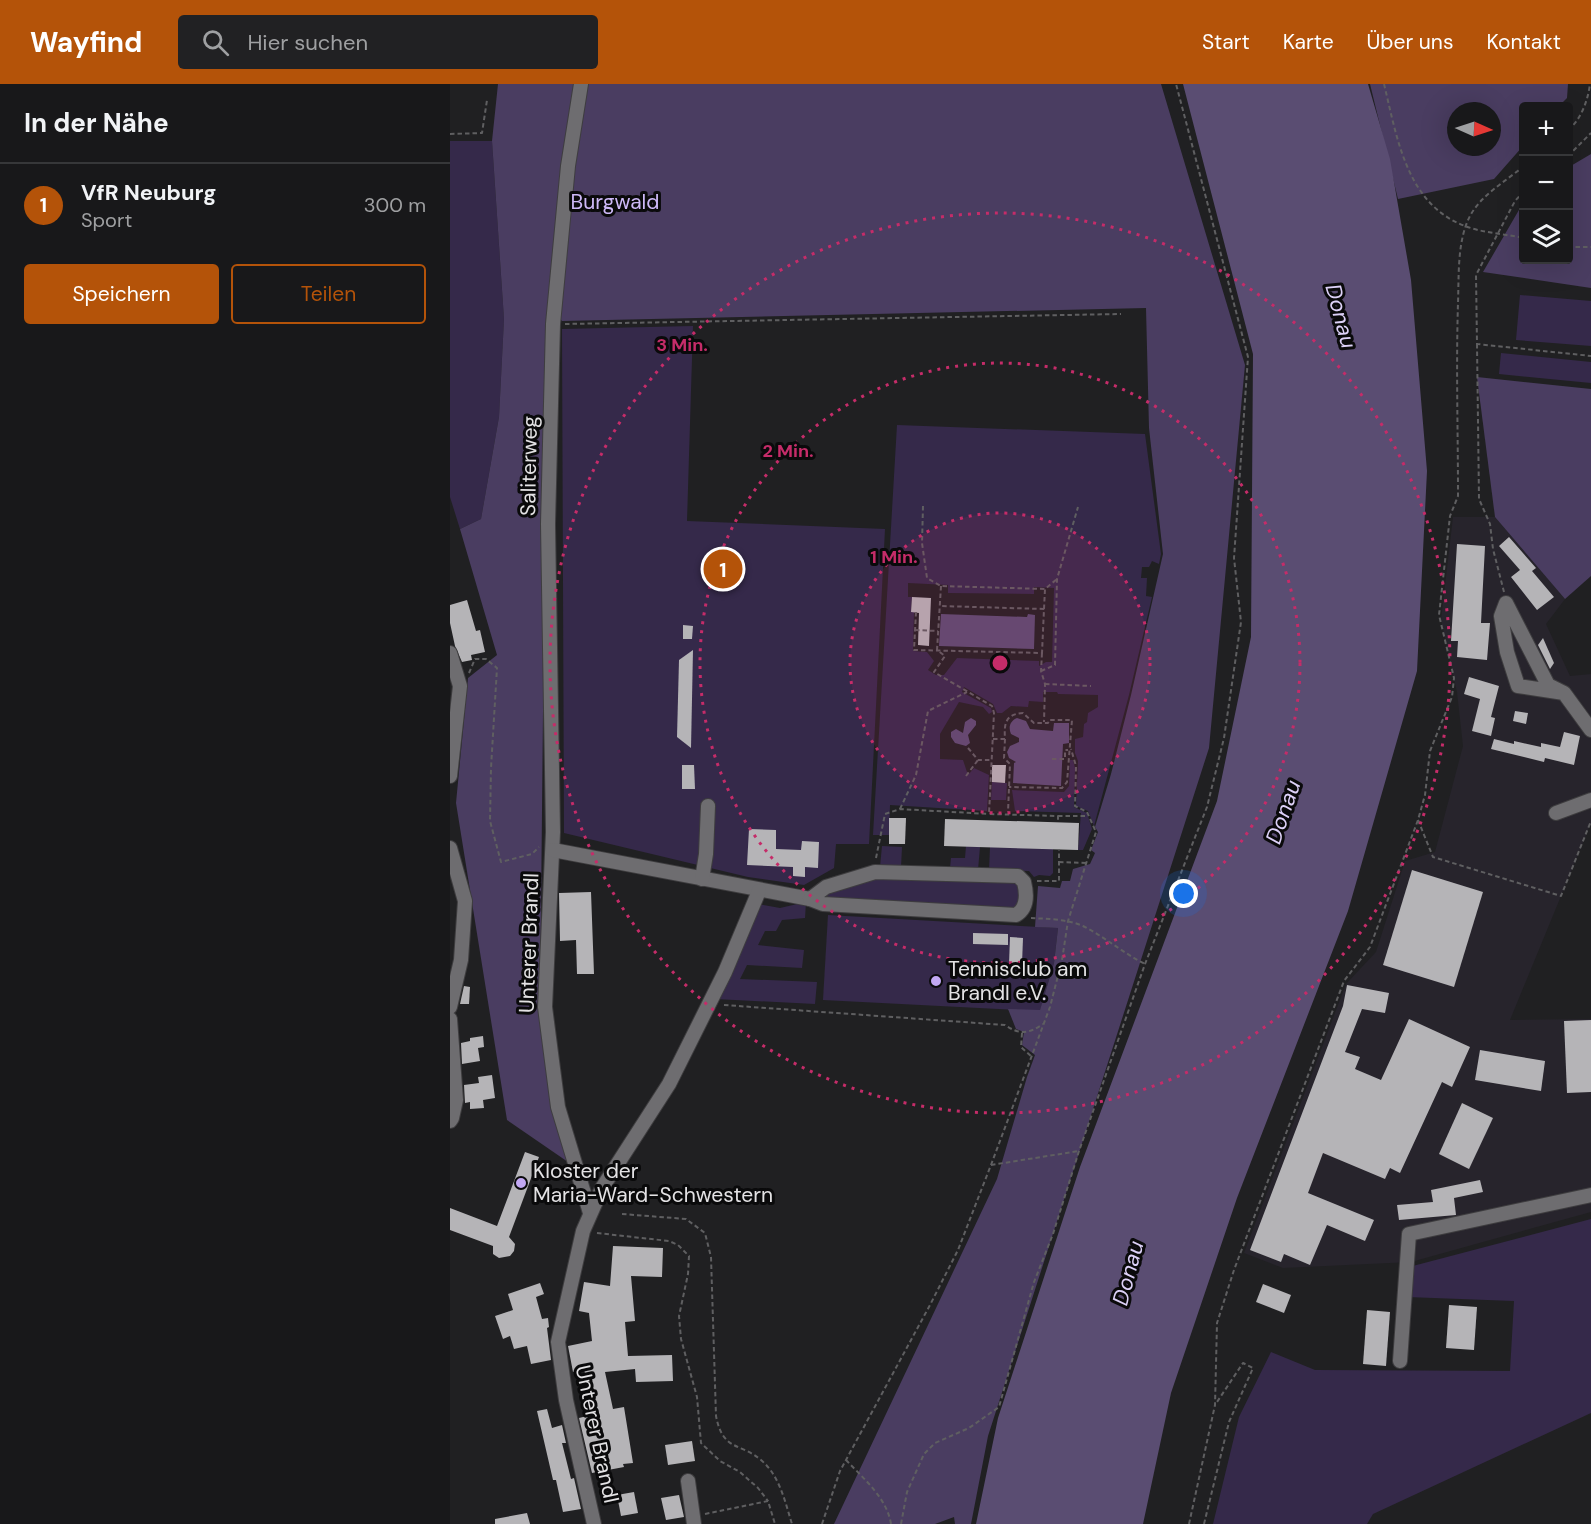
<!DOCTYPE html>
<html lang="de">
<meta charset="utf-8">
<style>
body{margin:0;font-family:"DM Sans",sans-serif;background:#212123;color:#f1f3f6}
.controls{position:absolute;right:18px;top:18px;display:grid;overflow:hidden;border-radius:6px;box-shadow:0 6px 24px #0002}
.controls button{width:54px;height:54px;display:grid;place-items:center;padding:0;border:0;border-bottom:2px solid #363739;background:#18181a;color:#f1f3f6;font:30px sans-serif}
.compass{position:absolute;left:997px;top:18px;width:54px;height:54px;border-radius:50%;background:#18181a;box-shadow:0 6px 24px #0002;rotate:93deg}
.you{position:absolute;left:734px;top:810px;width:21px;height:21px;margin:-15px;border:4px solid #fff;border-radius:50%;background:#1a73e8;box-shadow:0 0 0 9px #1a73e833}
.badge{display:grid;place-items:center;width:39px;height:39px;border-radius:50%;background:#b45309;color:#fff;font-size:20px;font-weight:700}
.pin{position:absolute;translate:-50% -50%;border:3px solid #fff;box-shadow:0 2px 6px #0006}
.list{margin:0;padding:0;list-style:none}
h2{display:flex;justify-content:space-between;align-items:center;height:78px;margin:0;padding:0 24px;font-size:26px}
h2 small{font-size:20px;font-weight:400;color:#9fa0a2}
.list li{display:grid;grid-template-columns:39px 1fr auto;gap:18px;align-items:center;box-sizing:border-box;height:84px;padding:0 24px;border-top:2px solid #363739}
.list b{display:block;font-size:22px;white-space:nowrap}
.list p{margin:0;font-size:20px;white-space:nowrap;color:#9fa0a2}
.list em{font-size:20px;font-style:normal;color:#9fa0a2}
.actions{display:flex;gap:12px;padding:18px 24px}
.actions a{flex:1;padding:14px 0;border:2px solid #b45309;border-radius:6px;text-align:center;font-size:21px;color:#b45309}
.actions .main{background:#b45309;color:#fff}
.icon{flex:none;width:33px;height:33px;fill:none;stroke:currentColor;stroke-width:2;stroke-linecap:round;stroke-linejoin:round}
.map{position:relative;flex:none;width:1141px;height:1440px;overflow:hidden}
header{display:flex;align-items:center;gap:36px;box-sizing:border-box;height:84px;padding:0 30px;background:#b45309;color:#fff}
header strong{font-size:28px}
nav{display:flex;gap:33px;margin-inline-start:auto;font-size:21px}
.search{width:420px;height:54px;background:#212123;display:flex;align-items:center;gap:15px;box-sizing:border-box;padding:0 21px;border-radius:6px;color:#9fa0a2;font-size:22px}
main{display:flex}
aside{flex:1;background:#18181a}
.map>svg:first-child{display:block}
.built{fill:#27242c}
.green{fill:#35294a;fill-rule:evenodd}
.forest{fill:#4a3d61;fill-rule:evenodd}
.water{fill:#5a4d72}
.building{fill:#b5b4b7}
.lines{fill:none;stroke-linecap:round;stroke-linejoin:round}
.minor-casing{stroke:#3e3d3f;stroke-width:16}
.path{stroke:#5f5f61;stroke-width:2;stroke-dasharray:4.5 3;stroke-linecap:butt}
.minor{stroke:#6e6d70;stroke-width:14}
.ring{fill:none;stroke:#c52c69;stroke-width:3;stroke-dasharray:3 6}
.poi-dot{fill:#c2a8f3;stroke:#0a0a0b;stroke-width:2}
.labels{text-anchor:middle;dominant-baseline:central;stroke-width:6;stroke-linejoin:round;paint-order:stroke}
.park-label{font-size:21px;fill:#ceb9f8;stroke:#0a0a0b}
.street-label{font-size:21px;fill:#e3e2e4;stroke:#0a0a0b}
.poi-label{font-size:21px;fill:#e3e2e4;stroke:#0a0a0b;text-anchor:start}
.water-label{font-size:22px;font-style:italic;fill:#ddd1f8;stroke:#0a0a0b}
.centre{fill:#c52c69;stroke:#0a0a0b;stroke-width:3}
.ring-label{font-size:18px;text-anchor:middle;font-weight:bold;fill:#c52c69;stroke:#0a0a0b;stroke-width:6;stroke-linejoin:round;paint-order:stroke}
</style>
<header>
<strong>Wayfind</strong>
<div class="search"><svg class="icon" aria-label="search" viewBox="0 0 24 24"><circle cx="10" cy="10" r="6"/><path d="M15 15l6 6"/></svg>Hier suchen</div>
<nav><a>Start</a><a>Karte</a><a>Über uns</a><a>Kontakt</a></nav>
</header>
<main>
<aside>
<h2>In der Nähe<small></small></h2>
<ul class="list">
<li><span class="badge">1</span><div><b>VfR Neuburg</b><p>Sport</p></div><em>300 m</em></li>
</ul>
<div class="actions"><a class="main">Speichern</a><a>Teilen</a></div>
</aside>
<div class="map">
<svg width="1141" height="1440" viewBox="0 0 1141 1440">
<rect width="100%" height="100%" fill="#202022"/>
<path class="built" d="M1003 433H1045L1115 515 1096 540 1120 592 1141 590V739L1060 936 1141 935V1128L961 1178 833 1184 794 1169 896 900 926 868 955 777 985 768 1013 662 1007 608 991 536Z"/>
<g class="green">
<path d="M0 57H42L54 235 49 333 31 435 10 445 0 413Z"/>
<path d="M1070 211 1141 217V262L1066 256Z"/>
<path d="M243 242 237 437 435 445 419 760H386L384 784 354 801 298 793 114 749 112 245Z"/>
<path d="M1051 269 1141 278V299L1049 290Z"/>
<path d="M447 341 695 350 711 470 709 480 702 477 699 483H692L691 494H697L696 512 702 513 679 611 644 742 638 727 626 722 628 677 625 669V655L633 653 634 640 637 638 638 629 648 623V611L608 610 607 608H593V618L579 617 578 623 561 622 552 629H547L543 620 514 603 512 608 541 624 542 628 539 630 533 623 509 618 490 650V675L513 676 517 688 519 690 524 684 539 691 537 727 440 721 439 751H423ZM458 499 498 501V509L584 510V503L604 504 602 578H596L589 582V577L507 574 494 591H486L478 586 484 577 477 568 463 567 464 528H461L462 513H458Z"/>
<path d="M620 676H623L625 684 624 723 637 729 642 745 633 766H628L631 729 565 727 562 706 614 708 619 702Z"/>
<path d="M542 698 557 699 556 716H541Z"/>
<path d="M432 762 452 763 451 783H430Z"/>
<path d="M516 762 530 763 528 786 500 784 501 774H515Z"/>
<path d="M540 763 603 765V789L600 792 589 791 584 793 579 787 539 786Z"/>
<path d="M425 790 567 795 573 803 566 828 374 818 373 813 379 806Z"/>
<path d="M356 818 355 834 332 836 326 847H315L308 861 354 866 352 884 297 881 290 895 367 898 365 920 265 915 308 820 330 824Z"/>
<path d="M378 831 608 844 604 879 590 927 373 916Z"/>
<path d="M1141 1135V1329L923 1430 917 1440H763L789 1333 821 1268 865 1286 1060 1287 1064 1217 957 1213 959 1183Z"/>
</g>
<g class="forest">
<path d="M48 0H711L795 281 759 664 538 1352 521 1440H505L504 1433 485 1440H384L547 1095 577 993 585 971 572 961 574 948 566 945 558 925 590 926 604 879 608 844 585 843 588 802 610 804 612 797H620L623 785 640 780 645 769 641 766 648 748 645 743 661 690 681 611 713 470 699 344 696 224 112 237 109 233 97 234 90 924 118 1078 57 1036 6 719 18 594 47 571 10 445 31 435 49 333 54 235 42 57Z"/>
<path d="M920 0H1118L1117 14 1109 22H1074L1073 62 1044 95 948 115ZM1006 27H1042V63H1006Z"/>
<path d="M1141 70V204L1033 188 1073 119 1074 176H1118L1119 83Z"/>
<path d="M1027 293 1141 305V492L1115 515 1045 433Z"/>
</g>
<g class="water">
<path d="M733 0H918L940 75 961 196 977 387 967 587 898 827 787 1114 721 1309 693 1440H526L548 1334 630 1083 767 717 801 553 803 270Z"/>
<path d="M491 530 577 533 578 530 585 531 584 565 489 562Z"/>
<path d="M521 634 526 637V641L518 651 520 659 516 662 505 659 501 653V648L506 645 513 649 515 638Z"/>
<path d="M567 634 576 637 580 645 603 647 604 639H619V659L613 660 611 702 563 699 564 679 566 678 559 674 557 668 560 662 569 658V654L561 650C558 643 560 637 567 634Z"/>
</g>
<g class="building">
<path d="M1059 453 1086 484 1082 487 1104 513 1087 526 1061 493 1070 486 1049 462Z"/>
<path d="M1007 460 1035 462 1031 539H1040L1037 576 1007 573 1008 557H1001Z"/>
<path d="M462 513 481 514 479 562 468 561 469 529 461 528Z"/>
<path d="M17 516 26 547 30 546 35 568 21 571 22 576 12 578 5 562 0 539V521Z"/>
<path d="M233 541 243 542 242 555H233Z"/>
<path d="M1093 554 1104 579 1100 585 1088 561Z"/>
<path d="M243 566 241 664 227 653 229 576Z"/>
<path d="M1019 593 1049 602 1041 633 1045 634 1041 652 1022 647 1030 615 1014 610Z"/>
<path d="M1065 627 1078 629 1076 640 1063 637Z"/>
<path d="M1114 648 1130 652 1124 681 1095 674 1094 678 1041 665 1044 655 1064 660V657L1091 663V659L1110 663Z"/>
<path d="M232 681H244L245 705H232Z"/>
<path d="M542 681H556L555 699 542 698Z"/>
<path d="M439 734H456L455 760H439Z"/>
<path d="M495 735 629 739 628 766 494 762Z"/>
<path d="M299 745 326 746V765L351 766 352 757 369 758 368 784 355 783V793L343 792V783L297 781Z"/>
<path d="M962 786 1033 808 1004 903 933 881Z"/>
<path d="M141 808 144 890H127L126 856 110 857 109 809Z"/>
<path d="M523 849 558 850V861L523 860Z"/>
<path d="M560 853 573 854 572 880H559Z"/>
<path d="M897 901 939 909 935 929 912 925 895 968 910 973 905 985 931 996 959 935 1020 963 1002 1003 992 998 950 1089 940 1084 935 1095 873 1069 858 1109 924 1136 915 1157 877 1141 860 1181 834 1170 831 1178 800 1166 893 922Z"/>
<path d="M14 902 20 903 19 920H10Z"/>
<path d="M1141 936V1008L1117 1009 1114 937Z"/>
<path d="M33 952 34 963 28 964 30 977 12 980 11 959 20 957V954Z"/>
<path d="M1030 966 1095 977 1091 1007 1025 996Z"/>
<path d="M42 991 45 1014 33 1016 34 1024 20 1025V1018L15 1019 14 1001 29 999 28 993Z"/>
<path d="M1012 1019 1043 1034 1019 1085 989 1070Z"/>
<path d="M75 1068 89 1073 59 1153 65 1160 64 1167 60 1172 49 1174 43 1170V1162L0 1146V1124L47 1142Z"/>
<path d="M1030 1096 1033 1108 1004 1114 1006 1131 949 1136 947 1121 983 1118 981 1106Z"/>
<path d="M163 1162 213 1164 212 1193 181 1192 185 1237 175 1238 178 1272 222 1271 223 1297 186 1298 185 1285 155 1288 163 1325 174 1323 183 1379 173 1380 174 1383 142 1389 129 1334 137 1332 133 1313 140 1312 134 1285 123 1288 118 1262 142 1257 139 1229 129 1227 134 1198 160 1202Z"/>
<path d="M90 1199 94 1210 86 1213 92 1235 98 1234 99 1243 97 1244 101 1276 81 1280 77 1262 64 1265 60 1252 53 1255 45 1232 63 1226 58 1210Z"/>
<path d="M813 1200 841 1211 834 1229 806 1218Z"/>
<path d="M999 1221 1027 1223 1024 1266 996 1264Z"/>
<path d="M917 1226 940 1228 936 1282 913 1280Z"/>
<path d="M97 1325 102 1344 112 1341 116 1359H112L121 1395 124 1394 131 1425 113 1428 106 1396H103L87 1327Z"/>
<path d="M242 1357 245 1377 218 1381 215 1361Z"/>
<path d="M184 1408 188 1429 171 1432 167 1411Z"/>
<path d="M229 1411 234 1433 216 1436 211 1414Z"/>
<path d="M77 1429 80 1440H45V1435Z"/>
</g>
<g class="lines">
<defs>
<g id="minor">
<path d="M131 0 118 82 103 240 98 440 103 748 95 923 108 1023 140 1129"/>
<path d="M0 569 10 602 0 692"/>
<path d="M1114 609 1068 602 1057 568 1051 532 1056 519 1098 601 1114 609 1141 646"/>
<path d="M1106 729 1141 716"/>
<path d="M0 764 15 817 11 876 0 923"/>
<path d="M103 766 360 815"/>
<path d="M425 788 568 792 574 798C577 810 578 824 566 831L373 820 360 815 376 803Z"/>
<path d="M252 795 256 770 258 722"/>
<path d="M0 935 6 1016 2 1034 0 1037"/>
<path d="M950 1277 959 1150 1141 1111"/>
<path d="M238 1397 244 1440"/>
<path d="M144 1440 116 1316 108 1258 133 1147 152 1104 219 1000 275 888 309 807"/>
</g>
</defs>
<use href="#minor" class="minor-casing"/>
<g class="path">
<path d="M934 0C947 53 956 120 1015 142 1033 149 1055 150 1074 154"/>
<path d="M1118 46C1131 36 1138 16 1140 0"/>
<path d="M0 50 32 49 37 16"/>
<path d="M1118 72 1141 49"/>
<path d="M1074 107 1065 117 1026 191 1027 260 1141 272"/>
<path d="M1118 163H1141"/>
<path d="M115 240 671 230"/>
<path d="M1027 260 1029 415 1040 440 1043 465 1054 508"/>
<path d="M473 422 472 459 477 494 491 502 595 505"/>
<path d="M491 502 487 566 495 572 484 588 542 622 544 629 539 730 608 732V738"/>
<path d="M594 525 595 505 607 495"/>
<path d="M466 528 464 566 592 569 594 525 491 522"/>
<path d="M465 546 488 547"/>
<path d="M592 569 591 587 595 600 594 638"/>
<path d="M591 587 605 581 607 495 628 423"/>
<path d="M19 589 25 575H36L47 584 41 684 40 737 51 778 82 770 89 763"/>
<path d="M595 600 641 602"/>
<path d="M543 655H555C554 640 555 630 573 629L584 639H598L599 636H622L617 698 612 704 559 703"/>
<path d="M555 655 554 674 560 680 558 728"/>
<path d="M518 664 528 676H542"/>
<path d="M602 675H615V666H618"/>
<path d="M516 692 528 676"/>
<path d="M450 725 466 691 478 627 517 608"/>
<path d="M608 732H638"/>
<path d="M968 736 983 773 1111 812 1141 737"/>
<path d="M426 774 435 730 450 725 539 730"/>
<path d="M609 778 637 779"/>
<path d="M587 797H609V765"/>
<path d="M581 834C598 835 617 835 633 842 655 853 673 869 695 880"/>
<path d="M274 921 555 941C570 951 578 950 593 940"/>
<path d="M572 949 571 963 581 972"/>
<path d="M541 1081 629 1067"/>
<path d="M172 1130 236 1135 255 1149 261 1173 266 1332C273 1368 290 1358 311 1376 330 1392 335 1418 342 1440"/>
<path d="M147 1149 219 1157 228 1161 239 1172 238 1190 229 1232 231 1255 247 1313 251 1359 270 1377 290 1388 308 1404 318 1417"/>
<path d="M396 1376C413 1394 437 1414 441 1440"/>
<path d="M255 1430 318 1417 325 1440"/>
<path d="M372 1440 390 1387 480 1221 508 1166 541 1081 600 923 612 876 618 837 646 748 637 728 625 722 626 682 621 665"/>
<path d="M451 1440 457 1408 474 1370 485 1359 519 1344 549 1323 584 1198 603 1150 629 1067 695 880 757 723 774 654 791 538 784 474 798 273 726 0"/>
<path d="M739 1440 765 1321 767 1239 784 1186 894 897 920 863 968 736 975 711 980 667 1002 613 1004 594 989 531 1000 432 1008 412C1008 348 1006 283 1008 219 1009 191 1007 157 1020 132 1031 111 1056 97 1074 82"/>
<path d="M754 1440 779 1338 803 1284 793 1279 765 1321"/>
</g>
<use href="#minor" class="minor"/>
</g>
<circle cx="550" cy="579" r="150" fill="#c52c69" fill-opacity=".12"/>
<g class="ring">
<circle cx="550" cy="579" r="150"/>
<circle cx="550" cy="579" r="300"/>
<circle cx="550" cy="579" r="450"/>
</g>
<g class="poi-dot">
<circle cx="486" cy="897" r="6"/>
<circle cx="71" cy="1099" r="6"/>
</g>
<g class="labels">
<g class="park-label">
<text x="165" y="118">Burgwald</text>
</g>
<g class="street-label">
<text transform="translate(79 382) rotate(-89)">Saliterweg</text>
<text transform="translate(79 859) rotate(-88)">Unterer Brandl</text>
<text transform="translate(147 1350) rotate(78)">Unterer Brandl</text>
</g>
<g class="poi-label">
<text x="498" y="885">Tennisclub am<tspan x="498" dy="24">Brandl e.V.</tspan></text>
<text x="83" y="1087">Kloster der<tspan x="83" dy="24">Maria-Ward-Schwestern</tspan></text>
</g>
<g class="water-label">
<text transform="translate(891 232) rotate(75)">Donau</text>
<text transform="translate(833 728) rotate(-71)">Donau</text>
<text transform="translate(678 1189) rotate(-75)">Donau</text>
</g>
</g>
<circle cx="550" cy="579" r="9" class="centre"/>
<g class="ring-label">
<text x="232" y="267">3 Min.</text>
<text x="338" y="373">2 Min.</text>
<text x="444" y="479">1 Min.</text>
</g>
</svg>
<div class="controls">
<button>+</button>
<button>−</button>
<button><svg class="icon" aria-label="layers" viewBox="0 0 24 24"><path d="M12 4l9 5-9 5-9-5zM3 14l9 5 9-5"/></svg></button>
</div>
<svg class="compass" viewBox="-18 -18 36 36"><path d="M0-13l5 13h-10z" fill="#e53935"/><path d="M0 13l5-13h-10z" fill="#9fa0a2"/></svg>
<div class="you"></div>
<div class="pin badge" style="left:273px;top:485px">1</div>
</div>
</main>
